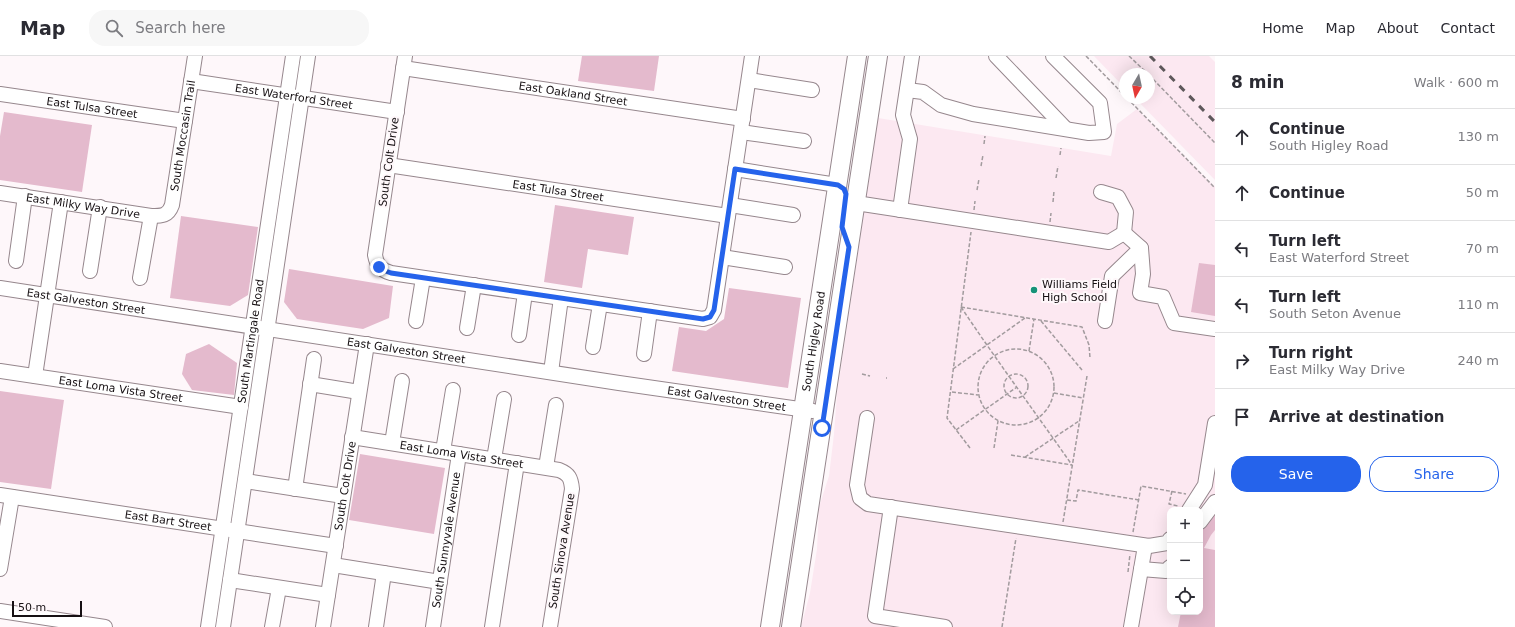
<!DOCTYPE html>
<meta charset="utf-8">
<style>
body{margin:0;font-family:"DejaVu Sans",sans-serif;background:#f7f7f7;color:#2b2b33}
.controls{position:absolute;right:12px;bottom:12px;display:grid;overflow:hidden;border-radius:8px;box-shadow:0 4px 16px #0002}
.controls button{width:36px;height:36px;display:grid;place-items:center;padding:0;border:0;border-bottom:1px solid #e1e1e2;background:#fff;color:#2b2b33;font:20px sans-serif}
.compass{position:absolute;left:1119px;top:12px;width:36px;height:36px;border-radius:50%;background:#fff;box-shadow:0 4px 16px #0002;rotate:189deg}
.scale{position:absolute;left:12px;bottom:10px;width:70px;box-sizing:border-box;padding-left:4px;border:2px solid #161013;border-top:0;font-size:11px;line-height:14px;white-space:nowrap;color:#161013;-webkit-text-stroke:3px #fef7fa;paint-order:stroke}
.stop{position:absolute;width:12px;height:12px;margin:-9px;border:3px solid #2563eb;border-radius:50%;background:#fff}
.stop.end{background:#2563eb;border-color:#fff;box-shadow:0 1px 4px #0008}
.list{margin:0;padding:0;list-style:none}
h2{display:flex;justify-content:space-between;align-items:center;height:52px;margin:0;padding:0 16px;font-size:17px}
h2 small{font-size:13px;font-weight:400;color:#7c7c81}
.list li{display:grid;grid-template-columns:26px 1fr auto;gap:12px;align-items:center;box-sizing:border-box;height:56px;padding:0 16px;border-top:1px solid #e1e1e2}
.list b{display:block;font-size:15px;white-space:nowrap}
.list p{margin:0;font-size:13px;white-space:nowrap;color:#7c7c81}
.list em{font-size:13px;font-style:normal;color:#7c7c81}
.actions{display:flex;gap:8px;padding:12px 16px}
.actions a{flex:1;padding:9px 0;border:1px solid #2563eb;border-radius:16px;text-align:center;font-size:14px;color:#2563eb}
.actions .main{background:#2563eb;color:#fff}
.icon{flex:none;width:22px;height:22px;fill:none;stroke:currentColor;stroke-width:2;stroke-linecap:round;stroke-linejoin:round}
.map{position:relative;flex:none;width:1215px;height:571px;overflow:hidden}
header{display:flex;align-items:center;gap:24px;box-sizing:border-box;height:56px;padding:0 20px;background:#fff;border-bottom:1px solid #e1e1e2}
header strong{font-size:19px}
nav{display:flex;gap:22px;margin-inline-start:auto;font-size:14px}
.search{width:280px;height:36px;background:#f7f7f7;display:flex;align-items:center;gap:10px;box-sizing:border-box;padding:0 14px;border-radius:16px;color:#7c7c81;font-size:15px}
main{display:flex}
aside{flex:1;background:#fff}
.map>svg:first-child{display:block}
.built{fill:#fce8f1;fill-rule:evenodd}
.green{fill:#e4bacd}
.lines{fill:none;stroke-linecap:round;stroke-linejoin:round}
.minor-casing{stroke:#96878d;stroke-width:16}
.major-casing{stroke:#96878d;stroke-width:20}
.path{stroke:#a29b9e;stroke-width:1.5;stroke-dasharray:4 2;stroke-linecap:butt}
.minor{stroke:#fff;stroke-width:14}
.major{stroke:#fff;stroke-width:18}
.rail{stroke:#5e585b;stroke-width:3;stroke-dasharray:7 7;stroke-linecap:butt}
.route{stroke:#2563eb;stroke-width:5}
.poi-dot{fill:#169278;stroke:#fef7fa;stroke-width:1.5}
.labels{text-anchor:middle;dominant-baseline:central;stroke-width:4;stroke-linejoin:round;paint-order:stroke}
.street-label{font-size:11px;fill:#161013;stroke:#fef7fa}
.poi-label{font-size:11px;fill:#161013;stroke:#fef7fa;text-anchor:start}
</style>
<header>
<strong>Map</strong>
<div class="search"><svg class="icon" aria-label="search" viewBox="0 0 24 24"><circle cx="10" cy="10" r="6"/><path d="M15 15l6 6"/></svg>Search here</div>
<nav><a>Home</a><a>Map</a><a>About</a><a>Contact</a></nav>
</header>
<main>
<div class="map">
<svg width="1215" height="571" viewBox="0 0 1215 571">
<rect width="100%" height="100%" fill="#fef7fa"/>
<g class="built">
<path d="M1094 0H1209L1215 6V124L1135 42H1149V18H1125V32Z"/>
<path d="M1137 53 1215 131V571H801L810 537 817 493 819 451 829 420 834 378 837 338 878 62 1111 100 1117 68ZM1170 454H1200V556H1170Z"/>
</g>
<g class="green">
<path d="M582 0H659L654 35 578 25Z"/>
<path d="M4 56 92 69 82 136 0 124V80Z"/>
<path d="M555 149 634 161 628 199 588 193 582 232 544 226Z"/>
<path d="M181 160 258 171 248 239 230 250 170 242Z"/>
<path d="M1199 207 1215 209V260L1191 256Z"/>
<path d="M289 213 393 230 389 262 363 273 297 263 284 246Z"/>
<path d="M729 232 801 242 788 332 672 315 679 271 706 275 724 263Z"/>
<path d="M209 288 237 307 234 339 192 334 182 318 186 298Z"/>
<path d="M0 335 64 344 51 433 0 426Z"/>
<path d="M360 398 445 412 434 478 349 464Z"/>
<path d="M1215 458V474L1211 479 1204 492 1215 494V571H1178L1181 556H1200V517L1202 502 1200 513V472Z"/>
</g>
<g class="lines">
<defs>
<g id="minor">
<path d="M405 0 375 199C377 210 381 214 391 217L703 263 710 261 714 254 752 0"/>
<path d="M996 0 1066 73"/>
<path id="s1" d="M403 12 743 63"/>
<path d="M749 24 812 34"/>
<path id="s2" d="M191 25 397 56"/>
<path d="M907 34 923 36 941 49 973 58 1089 77 1104 76 1100 47 1053 0"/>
<path id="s3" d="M0 38 185 65"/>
<path d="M741 76 804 85"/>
<path id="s4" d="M388 109 728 160"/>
<path d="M735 113 837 129"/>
<path d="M1101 136 1118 141 1126 156 1124 177"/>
<path id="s5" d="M0 137 151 160C162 160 168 160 172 149L195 0"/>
<path d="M856 147 1109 186 1124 177"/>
<path d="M730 149 793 159"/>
<path d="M900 154 910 83 903 59 912 0"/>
<path d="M1124 177 1141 192 1143 218 1140 237 1163 241 1174 267 1215 273"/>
<path d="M722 201 785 211"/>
<path d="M16 205 25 140"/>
<path d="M90 215 100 151"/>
<path d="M140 222 151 160"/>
<path id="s6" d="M0 232 619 327 813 355"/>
<path d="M416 265 423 222"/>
<path d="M1105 265 1112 220 1141 192"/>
<path d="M467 272 474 229"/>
<path d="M519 279 525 237"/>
<path d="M593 291 600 248"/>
<path d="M644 298 650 255"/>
<path id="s7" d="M0 315 241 351"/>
<path d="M551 316 561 242"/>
<path d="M35 320 61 146"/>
<path d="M310 328 359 336"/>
<path d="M867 362 857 429 860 442 868 448 1149 490 1167 487 1170 483"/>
<path id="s8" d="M352 381 559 414C569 418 571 422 572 433L550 571"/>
<path d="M392 387 402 325"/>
<path d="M443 395 453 334"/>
<path d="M494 403 504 343"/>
<path d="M546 411 556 349"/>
<path d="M245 425 343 440"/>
<path d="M295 433 314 303"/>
<path id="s9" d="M0 439 336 490"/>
<path d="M891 451 875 560 945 571"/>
<path d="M1189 454 1205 429 1215 367"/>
<path d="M1200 466 1215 446"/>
<path d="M333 509 440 526"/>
<path d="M0 513 12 441"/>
<path d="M1141 513 1166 515 1170 511"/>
<path d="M230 524 328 539"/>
<path d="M0 555 105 571"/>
<path id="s10" d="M208 571 293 0"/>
<path d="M223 571 308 0"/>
<path d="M272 571 279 532"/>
<path id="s11" d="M323 571 367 288"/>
<path d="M376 571 384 517"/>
<path id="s12" d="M433 571 459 398"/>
<path d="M492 571 517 407"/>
<path d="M1131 571 1145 490"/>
</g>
<g id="major">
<path id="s13" d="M770 571 857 0"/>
<path d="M791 571 878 0"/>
</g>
</defs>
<use href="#minor" class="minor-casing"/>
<use href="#major" class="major-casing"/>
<g class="path">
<path d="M1086 0 1125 40"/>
<path d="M1129 0 1148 18"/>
<path d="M1149 19 1215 87"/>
<path d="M1127 42 1215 132"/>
<path d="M984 88 985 80"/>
<path d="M1060 99 1061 92"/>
<path d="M981 110 983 99"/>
<path d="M1056 122 1058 110"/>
<path d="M977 134 979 123"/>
<path d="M1053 146 1054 135"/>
<path d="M974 154 975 145"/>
<path d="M1050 166 1051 157"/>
<path d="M961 251C997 305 1035 356 1072 409"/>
<path d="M961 251 1082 271 1089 289 1090 302"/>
<path d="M1041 265 1082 314"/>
<circle cx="1016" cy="331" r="38"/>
<path d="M1029 295 1034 263"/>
<path d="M953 313 1025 262"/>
<path d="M862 318 870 320"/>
<circle cx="1016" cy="330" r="12"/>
<path d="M886 322H887"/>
<path d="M952 336 978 339"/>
<path d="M1054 337 1083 342"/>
<path d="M956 374 1017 331"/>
<path d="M970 392 947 362 971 176"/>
<path d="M994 392 998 365"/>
<path d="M1011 399 1072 409"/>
<path d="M1025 401 1079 365"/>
<path d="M1172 435 1169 448 1178 450"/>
<path d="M1067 444 1076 445 1078 434 1139 444"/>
<path d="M1063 466 1087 320"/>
<path d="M1133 476 1141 430 1186 438"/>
<path d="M1128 516 1130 498"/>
<path d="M1002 571 1016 482"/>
</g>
<use href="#minor" class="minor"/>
<use href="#major" class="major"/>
<path class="rail" d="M1150 0 1215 66"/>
</g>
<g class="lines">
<path class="route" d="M379 211 383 214 391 217 703 263 710 261 714 254 735 113 838 129 844 133 846 138 842 171 849 191 822 372"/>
</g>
<circle class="poi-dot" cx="1034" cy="234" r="4"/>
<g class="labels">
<g class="street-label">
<text stroke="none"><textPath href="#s1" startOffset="172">East Oakland Street</textPath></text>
<text stroke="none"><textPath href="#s2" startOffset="104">East Waterford Street</textPath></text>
<text stroke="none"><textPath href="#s3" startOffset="93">East Tulsa Street</textPath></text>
<text stroke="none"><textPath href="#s5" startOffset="249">South Moccasin Trail</textPath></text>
<text transform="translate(389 106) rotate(-82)">South Colt Drive</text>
<text stroke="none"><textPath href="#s4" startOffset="172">East Tulsa Street</textPath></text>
<text stroke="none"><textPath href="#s5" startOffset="84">East Milky Way Drive</textPath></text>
<text stroke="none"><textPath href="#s6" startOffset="87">East Galveston Street</textPath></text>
<text stroke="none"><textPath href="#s13" startOffset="289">South Higley Road</textPath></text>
<text stroke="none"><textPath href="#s10" startOffset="289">South Martingale Road</textPath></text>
<text stroke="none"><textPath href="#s6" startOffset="411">East Galveston Street</textPath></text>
<text stroke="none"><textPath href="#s7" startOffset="122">East Loma Vista Street</textPath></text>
<text stroke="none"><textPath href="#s6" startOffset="735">East Galveston Street</textPath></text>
<text stroke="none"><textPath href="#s8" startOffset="111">East Loma Vista Street</textPath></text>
<text stroke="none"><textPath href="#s11" startOffset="143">South Colt Drive</textPath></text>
<text stroke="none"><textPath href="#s9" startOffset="170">East Bart Street</textPath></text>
<text stroke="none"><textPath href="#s12" startOffset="88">South Sunnyvale Avenue</textPath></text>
<text transform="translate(562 495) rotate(-81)">South Sinova Avenue</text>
</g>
<g class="poi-label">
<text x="1042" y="228">Williams Field<tspan x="1042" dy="13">High School</tspan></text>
</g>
</g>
</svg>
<div class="controls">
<button>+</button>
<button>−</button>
<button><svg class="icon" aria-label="locate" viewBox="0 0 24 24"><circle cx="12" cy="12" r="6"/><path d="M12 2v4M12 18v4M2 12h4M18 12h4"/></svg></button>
</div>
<svg class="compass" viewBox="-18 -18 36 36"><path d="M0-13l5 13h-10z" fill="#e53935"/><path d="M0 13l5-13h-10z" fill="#7c7c81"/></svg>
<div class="scale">50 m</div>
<div class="stop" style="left:822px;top:372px"></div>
<div class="stop end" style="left:379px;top:211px"></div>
</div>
<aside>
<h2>8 min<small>Walk · 600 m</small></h2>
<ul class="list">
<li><svg class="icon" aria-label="ahead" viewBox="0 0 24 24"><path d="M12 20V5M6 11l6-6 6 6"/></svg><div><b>Continue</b><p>South Higley Road</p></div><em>130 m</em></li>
<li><svg class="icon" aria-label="ahead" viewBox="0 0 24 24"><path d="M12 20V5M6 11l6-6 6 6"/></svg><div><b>Continue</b></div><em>50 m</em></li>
<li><svg class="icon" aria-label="left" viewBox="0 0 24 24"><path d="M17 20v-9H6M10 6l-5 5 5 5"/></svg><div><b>Turn left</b><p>East Waterford Street</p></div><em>70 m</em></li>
<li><svg class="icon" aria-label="left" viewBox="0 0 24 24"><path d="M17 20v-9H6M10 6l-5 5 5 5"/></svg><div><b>Turn left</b><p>South Seton Avenue</p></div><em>110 m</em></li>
<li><svg class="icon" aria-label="right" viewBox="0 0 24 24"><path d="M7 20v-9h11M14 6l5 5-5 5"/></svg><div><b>Turn right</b><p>East Milky Way Drive</p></div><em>240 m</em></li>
<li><svg class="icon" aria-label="arrive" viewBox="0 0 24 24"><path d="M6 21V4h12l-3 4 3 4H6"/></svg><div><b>Arrive at destination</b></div></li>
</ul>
<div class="actions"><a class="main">Save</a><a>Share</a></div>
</aside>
</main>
